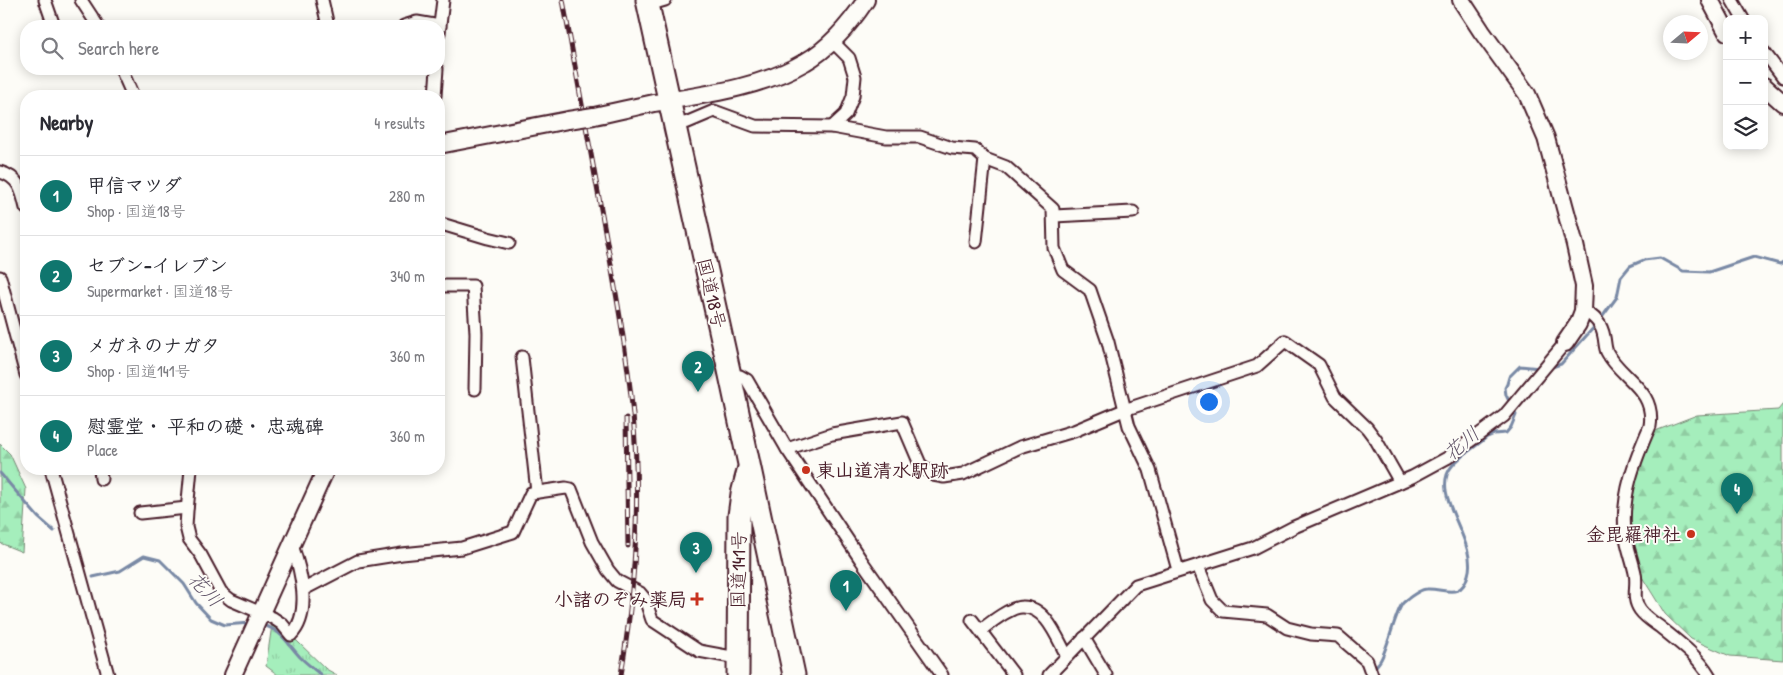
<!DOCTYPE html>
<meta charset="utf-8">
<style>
body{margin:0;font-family:"Patrick Hand","Klee One",sans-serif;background:#f7f7f7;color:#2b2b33}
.controls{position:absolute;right:15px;top:15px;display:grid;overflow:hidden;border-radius:10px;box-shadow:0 2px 12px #0003}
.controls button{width:45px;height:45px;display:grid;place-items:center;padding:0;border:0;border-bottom:1px solid #e1e1e2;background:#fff;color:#2b2b33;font:25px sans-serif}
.compass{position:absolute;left:1663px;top:15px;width:45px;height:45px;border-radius:50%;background:#fff;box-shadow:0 2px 12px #0003;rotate:71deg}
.you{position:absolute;left:1208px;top:401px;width:18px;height:18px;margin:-12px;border:4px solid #fff;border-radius:50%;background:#1a73e8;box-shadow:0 0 0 8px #1a73e833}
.badge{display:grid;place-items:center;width:32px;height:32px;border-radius:50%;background:#0f766e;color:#fff;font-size:16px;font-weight:700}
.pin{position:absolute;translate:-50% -41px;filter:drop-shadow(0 1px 2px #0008)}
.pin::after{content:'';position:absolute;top:26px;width:18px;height:15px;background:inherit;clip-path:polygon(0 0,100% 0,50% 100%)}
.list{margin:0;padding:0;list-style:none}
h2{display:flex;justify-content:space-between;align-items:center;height:65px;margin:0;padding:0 20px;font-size:21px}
h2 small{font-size:16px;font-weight:400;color:#7c7c81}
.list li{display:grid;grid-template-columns:32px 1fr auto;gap:15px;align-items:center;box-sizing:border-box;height:80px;padding:0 20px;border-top:1px solid #e1e1e2}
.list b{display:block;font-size:19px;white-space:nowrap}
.list p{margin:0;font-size:16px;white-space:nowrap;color:#7c7c81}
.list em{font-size:16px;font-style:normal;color:#7c7c81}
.icon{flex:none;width:28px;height:28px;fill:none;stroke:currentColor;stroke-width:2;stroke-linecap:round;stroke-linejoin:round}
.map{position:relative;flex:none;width:1783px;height:675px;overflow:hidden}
.search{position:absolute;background:#fff;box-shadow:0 2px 12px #0003;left:20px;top:20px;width:425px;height:55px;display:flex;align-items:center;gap:12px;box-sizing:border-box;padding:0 18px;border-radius:20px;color:#7c7c81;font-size:19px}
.panel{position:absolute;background:#fff;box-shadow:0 2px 12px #0003;left:20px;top:90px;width:425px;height:385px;border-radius:20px}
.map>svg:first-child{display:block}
.forest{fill:url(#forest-firs);stroke:#788674}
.park{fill:url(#park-tufts);stroke:#788674}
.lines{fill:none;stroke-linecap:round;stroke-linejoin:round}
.stream{stroke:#7989a5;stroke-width:3}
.street-casing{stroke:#4a1f2b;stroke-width:15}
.secondary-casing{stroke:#4a1f2b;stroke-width:20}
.highway-casing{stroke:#4a1f2b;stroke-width:25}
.street{stroke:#fdfcf7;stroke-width:11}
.secondary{stroke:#fdfcf7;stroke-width:16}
.highway{stroke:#fdfcf7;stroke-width:21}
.rail-casing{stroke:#4a1f2b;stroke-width:5}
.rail{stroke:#fdfcf7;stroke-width:3;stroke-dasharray:9;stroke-linecap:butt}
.secondary-bridge-casing{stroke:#4a1f2b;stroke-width:20;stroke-linecap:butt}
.secondary-bridge{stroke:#fdfcf7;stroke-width:16}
.poi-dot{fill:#c8321e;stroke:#fdfcf7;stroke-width:2}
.labels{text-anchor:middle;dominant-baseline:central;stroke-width:4;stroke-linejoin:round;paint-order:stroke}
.street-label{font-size:19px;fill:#4a1f2b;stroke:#fdfcf7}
.poi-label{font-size:19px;font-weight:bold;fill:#4a1f2b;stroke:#fdfcf7;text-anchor:end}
.water-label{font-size:20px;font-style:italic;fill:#615468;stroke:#fdfcf7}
</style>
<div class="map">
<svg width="1783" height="675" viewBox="0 0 1783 675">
<defs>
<pattern id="forest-firs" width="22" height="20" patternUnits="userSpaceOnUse" patternTransform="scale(1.25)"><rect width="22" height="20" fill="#a5eebc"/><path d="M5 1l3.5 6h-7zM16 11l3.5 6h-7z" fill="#90cca2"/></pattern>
<pattern id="park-tufts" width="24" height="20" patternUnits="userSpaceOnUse" patternTransform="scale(1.25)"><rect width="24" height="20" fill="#a5eebc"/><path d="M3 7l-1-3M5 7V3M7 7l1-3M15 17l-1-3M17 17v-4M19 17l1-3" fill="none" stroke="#90cca2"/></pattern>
</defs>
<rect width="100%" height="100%" fill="#fdfcf7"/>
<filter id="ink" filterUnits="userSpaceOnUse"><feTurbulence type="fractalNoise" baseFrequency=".02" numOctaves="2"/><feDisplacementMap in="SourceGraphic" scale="10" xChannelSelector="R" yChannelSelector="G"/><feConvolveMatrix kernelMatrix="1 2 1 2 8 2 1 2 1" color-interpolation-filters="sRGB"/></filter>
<g filter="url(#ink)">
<g class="forest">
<path d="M1783 404V660L1730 656 1691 639 1665 614 1634 564 1620 510 1637 438 1697 415 1778 410Z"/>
<path d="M0 444 10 454 26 489 22 552 0 543Z"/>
</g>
<path class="park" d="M273 618 326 669 337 675H278L266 666Z"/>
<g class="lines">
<g class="stream">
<path d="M1600 320 1617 297 1621 277 1630 266 1644 260 1660 258 1683 271 1709 272 1754 257 1780 264 1783 262"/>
<path d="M1549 368 1561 364 1596 325"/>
<path d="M0 473 38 517 54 531"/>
<path d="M93 577 120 571 144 556 160 560 184 584 196 603 211 619 225 625 250 623"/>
<path d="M261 625C280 628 288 644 300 657 306 663 314 669 321 675"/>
<path d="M1373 670C1375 667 1378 664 1380 661 1388 649 1396 608 1404 602 1410 597 1420 589 1427 589 1444 588 1461 601 1468 575 1479 541 1428 494 1452 466 1461 455 1476 447 1487 437L1494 434 1506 433 1511 427 1516 415 1506 395 1505 388 1507 384 1509 377 1520 366 1540 368"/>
</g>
<defs>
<g id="street">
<path d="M45 0 54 26"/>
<path d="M81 0 98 26"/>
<path d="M322 0 328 26"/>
<path d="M1732 0 1743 19"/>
<path d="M648 5 665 0"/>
<path d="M404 26 417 22 440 26"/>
<path d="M439 33 443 0"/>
<path d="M1764 52 1783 77"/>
<path d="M121 69 133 96"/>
<path d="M435 96 437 69"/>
<path d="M675 125 688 122 714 111 755 126 832 127 886 137H920L952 148 975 150 985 159 1006 167 1053 209 1054 248 1063 270 1090 290 1108 342 1129 426 1150 470 1178 570"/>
<path d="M832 127 846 114 853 96 855 77 849 58 832 41"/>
<path d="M0 172C19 177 22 191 26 208"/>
<path d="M1054 216 1133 212"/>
<path d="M439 224 445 225 488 238 509 243"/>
<path d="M976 242 985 159"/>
<path d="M0 277 26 375"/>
<path d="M439 286H473L476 333 475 389"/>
<path d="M1583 311C1595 316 1602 325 1604 337 1605 342 1605 348 1607 352 1620 378 1656 389 1650 426 1635 460 1621 495 1625 532 1627 547 1632 559 1635 573 1638 587 1631 597 1640 610 1645 617 1653 622 1660 627 1677 641 1698 656 1709 675"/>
<path d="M522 357 537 492"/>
<path d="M730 375 740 376 747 380 787 449 861 560 942 675"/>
<path d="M787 449 832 434 902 422 920 464 933 475 944 477 963 474 1020 447 1074 431 1124 410 1257 366 1285 341 1319 365 1335 397 1367 428 1376 440 1400 482"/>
<path d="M51 469 108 675"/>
<path d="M100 469 101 479"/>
<path d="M191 469 187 511 186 527 189 539 201 555 221 592 231 600 273 618 282 624 291 635C312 614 301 570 292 545"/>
<path d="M140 513 187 508"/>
<path d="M1198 566 1212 600 1223 611 1267 615 1287 628 1311 634 1338 636 1367 661 1372 675"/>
<path d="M304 589 358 561 402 554 462 548 513 532 531 493 566 488 571 489 592 542 608 570 617 581 640 593 645 599 652 620 699 651 737 658"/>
<path d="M972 620 1014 675"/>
<path d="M981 630C990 623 1010 607 1022 607 1046 606 1057 638 1067 656"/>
<path d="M1084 638 1106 675"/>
<path d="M1049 675 1136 585 1253 548 1294 527 1412 477 1447 458 1504 416 1565 343"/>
</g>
<g id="secondary">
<path d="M1461 0 1482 32 1527 94 1546 138 1575 245 1584 286 1583 311 1578 324 1565 343"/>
<path d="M1710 0 1727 32"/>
<path d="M1764 86 1783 103"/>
<path d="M594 116C614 112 634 107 654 103 703 95 761 88 805 62 830 48 850 24 866 0"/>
<path d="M439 145 568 120"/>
<path d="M233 675 326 469"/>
</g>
<g id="highway">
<path d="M647 0 730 375 794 675"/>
<path d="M738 675 739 516 742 494 748 471"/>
</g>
</defs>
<use href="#street" class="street-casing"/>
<use href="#secondary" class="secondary-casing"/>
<use href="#highway" class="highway-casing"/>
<use href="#street" class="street"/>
<use href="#secondary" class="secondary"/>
<use href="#highway" class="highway"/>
<defs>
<g id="rail">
<path d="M563 0C577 77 591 154 605 231 616 292 627 353 633 415 641 501 635 589 621 675"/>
<path d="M626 418 628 546"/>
</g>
</defs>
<use href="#rail" class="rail-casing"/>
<use href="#rail" class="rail"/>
<defs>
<path id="secondary-bridge" d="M568 120 594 116"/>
</defs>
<use href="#secondary-bridge" class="secondary-bridge-casing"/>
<use href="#secondary-bridge" class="secondary-bridge"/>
</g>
</g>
<g class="poi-dot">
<circle cx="806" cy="470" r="5"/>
<circle cx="1691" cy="534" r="5"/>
<path d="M694.5 591.5h5v5h5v5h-5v5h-5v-5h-5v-5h5z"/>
</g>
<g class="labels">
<g class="street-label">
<text transform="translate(712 293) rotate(77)">国道18号</text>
<text transform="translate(738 570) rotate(-89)">国道141号</text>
</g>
<g class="poi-label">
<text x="816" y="470" text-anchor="start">東山道清水駅跡</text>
<text x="1681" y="534">金毘羅神社</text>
<text x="687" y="599">小諸のぞみ薬局</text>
</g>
<g class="water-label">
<text transform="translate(1461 443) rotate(-40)">花川</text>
<text transform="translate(206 589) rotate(47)">花川</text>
</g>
</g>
</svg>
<div class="controls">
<button>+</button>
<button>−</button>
<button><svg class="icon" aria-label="layers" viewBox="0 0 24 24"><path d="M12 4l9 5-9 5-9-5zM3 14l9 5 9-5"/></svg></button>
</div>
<svg class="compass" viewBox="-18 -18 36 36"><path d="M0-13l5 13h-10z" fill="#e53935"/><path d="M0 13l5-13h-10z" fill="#7c7c81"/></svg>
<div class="you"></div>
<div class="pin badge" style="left:846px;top:611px">1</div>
<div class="pin badge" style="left:698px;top:392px">2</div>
<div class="pin badge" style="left:696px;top:573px">3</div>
<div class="pin badge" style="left:1737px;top:514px">4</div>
<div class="search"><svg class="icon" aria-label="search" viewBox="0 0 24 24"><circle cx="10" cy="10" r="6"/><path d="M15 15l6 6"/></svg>Search here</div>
<section class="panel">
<h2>Nearby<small>4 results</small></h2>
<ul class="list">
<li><span class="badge">1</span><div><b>甲信マツダ</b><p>Shop · 国道18号</p></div><em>280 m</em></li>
<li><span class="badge">2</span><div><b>セブン-イレブン</b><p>Supermarket · 国道18号</p></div><em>340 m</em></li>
<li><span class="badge">3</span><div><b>メガネのナガタ</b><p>Shop · 国道141号</p></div><em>360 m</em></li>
<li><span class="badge">4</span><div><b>慰霊堂・ 平和の礎・ 忠魂碑</b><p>Place</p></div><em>360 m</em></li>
</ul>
</section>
</div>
